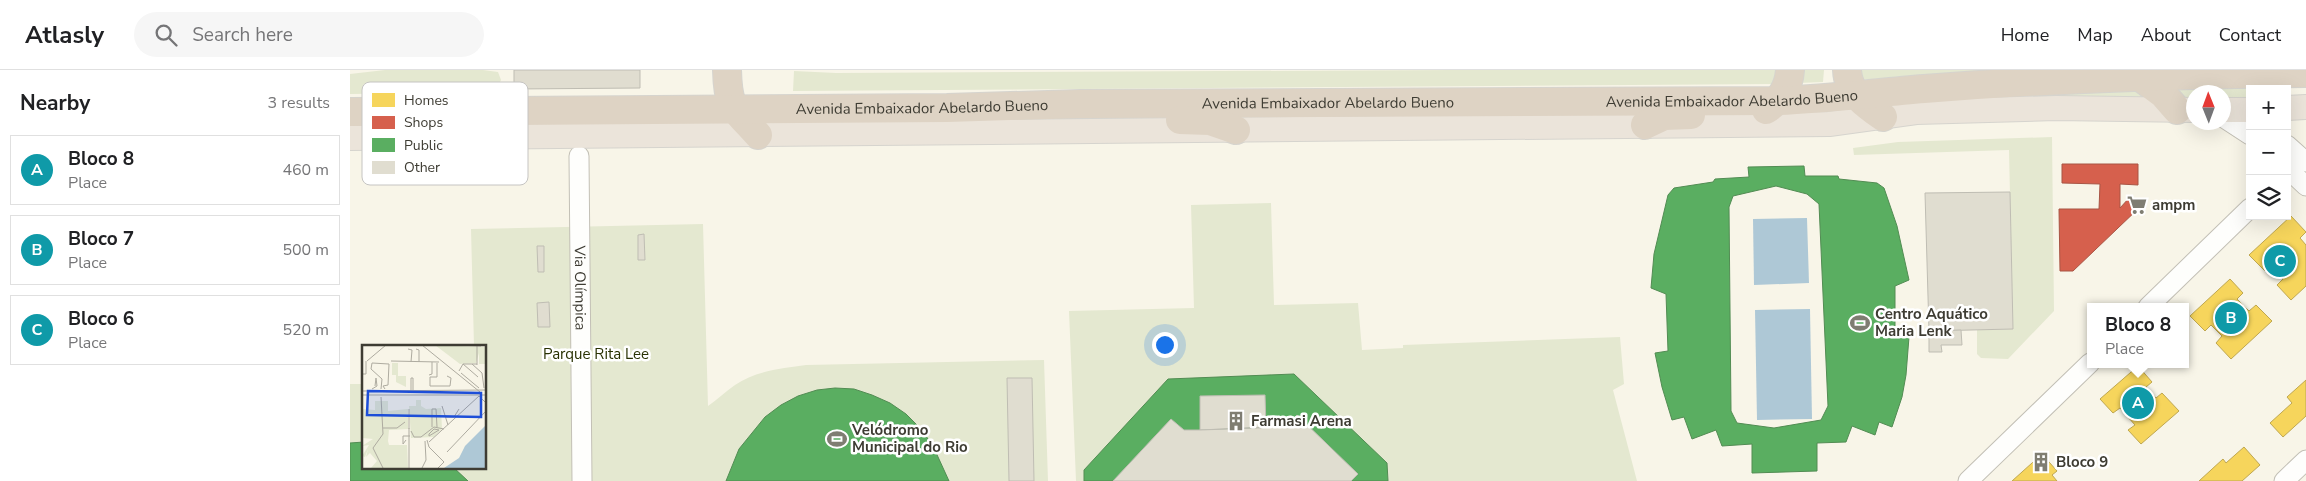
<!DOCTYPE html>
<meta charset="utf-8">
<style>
body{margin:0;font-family:"Nunito Sans",sans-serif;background:#f6f6f6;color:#202124}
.controls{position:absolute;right:15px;top:15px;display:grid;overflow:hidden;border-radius:0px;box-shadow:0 5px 20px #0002}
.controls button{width:45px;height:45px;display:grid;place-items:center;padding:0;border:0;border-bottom:1px solid #e0e0e0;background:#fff;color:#202124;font:25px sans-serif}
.compass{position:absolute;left:1836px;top:15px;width:45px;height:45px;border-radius:50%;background:#fff;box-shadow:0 5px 20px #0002;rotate:359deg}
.you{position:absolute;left:814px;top:274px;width:18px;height:18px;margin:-12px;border:4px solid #fff;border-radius:50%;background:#1a73e8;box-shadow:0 0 0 8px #1a73e833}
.badge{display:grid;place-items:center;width:32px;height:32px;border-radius:50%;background:#1a73e8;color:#fff;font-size:16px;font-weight:700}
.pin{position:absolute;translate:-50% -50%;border:2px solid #fff;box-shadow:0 1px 5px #0006}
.popup{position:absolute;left:1737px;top:233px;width:102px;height:65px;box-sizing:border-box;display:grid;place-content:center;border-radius:0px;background:#fff;filter:drop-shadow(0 1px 4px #0005);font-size:16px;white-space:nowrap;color:#757577}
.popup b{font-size:19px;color:#202124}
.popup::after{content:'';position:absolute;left:50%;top:100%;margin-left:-10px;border:10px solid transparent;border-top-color:#fff}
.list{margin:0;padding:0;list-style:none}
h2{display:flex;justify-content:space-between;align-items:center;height:65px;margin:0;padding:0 20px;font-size:21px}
h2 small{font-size:16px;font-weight:400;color:#757577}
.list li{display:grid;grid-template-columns:32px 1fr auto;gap:15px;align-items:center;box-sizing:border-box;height:70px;margin:0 10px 10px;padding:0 10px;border:1px solid #e0e0e0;border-radius:0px}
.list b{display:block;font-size:19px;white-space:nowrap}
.list p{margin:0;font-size:16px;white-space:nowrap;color:#757577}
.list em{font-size:16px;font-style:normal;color:#757577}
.icon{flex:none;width:28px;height:28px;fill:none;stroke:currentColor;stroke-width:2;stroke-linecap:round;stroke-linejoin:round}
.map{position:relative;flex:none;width:1956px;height:411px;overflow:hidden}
header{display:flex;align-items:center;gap:30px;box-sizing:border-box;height:70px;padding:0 25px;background:#fff;border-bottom:1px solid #e0e0e0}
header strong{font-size:24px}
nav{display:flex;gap:28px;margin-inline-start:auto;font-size:18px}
.search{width:350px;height:45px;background:#f6f6f6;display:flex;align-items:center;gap:12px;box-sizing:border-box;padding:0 18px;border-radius:28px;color:#757577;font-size:19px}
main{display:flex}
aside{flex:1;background:#fff}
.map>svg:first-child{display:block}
.green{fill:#e4e8d0}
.water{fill:#aec8d6}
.homes{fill:#f6d55c;stroke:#bfa750}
.shops{fill:#d6604d;stroke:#a85545}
.public{fill:#5aae61;stroke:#528c53;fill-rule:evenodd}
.building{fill:#e0ddd0;stroke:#bfbdb3}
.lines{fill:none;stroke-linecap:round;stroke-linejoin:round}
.minor-casing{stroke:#c3c0b6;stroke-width:21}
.major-casing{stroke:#d6d4ce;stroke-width:26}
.highway-casing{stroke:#d6d4ce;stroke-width:30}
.minor{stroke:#fefefc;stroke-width:19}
.major{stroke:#ebe4da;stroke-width:24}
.highway{stroke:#ded3c4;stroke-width:28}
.labels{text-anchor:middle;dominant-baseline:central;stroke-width:5;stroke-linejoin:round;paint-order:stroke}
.street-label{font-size:15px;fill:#3e3c33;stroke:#fff}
.poi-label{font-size:15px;font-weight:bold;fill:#3e3c33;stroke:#fff;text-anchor:start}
.park-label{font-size:15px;fill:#283102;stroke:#fff}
.inset-road{fill:none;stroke:#aeaba0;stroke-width:1}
.view{fill:#1d4ed8;fill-opacity:0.15;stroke:#1d4ed8;stroke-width:2.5}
.inset-edge{fill:none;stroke:#3e3c33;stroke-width:2.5}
.key{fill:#fff;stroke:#c5c4c2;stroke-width:1}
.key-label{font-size:14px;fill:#3e3c33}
</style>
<header>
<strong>Atlasly</strong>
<div class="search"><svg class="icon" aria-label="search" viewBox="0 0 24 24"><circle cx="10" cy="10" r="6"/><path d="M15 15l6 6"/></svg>Search here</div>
<nav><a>Home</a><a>Map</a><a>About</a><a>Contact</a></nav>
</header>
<main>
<aside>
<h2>Nearby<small>3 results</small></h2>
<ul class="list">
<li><span class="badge" style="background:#0f9aa8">A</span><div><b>Bloco 8</b><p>Place</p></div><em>460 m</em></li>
<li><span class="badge" style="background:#0f9aa8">B</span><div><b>Bloco 7</b><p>Place</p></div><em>500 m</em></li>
<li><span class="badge" style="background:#0f9aa8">C</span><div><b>Bloco 6</b><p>Place</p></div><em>520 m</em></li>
</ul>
</aside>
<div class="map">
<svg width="1956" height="411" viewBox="0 0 1956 411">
<rect width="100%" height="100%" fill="#f8f5e8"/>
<g class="green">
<path d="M35 0H133L148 2 151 10 150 12 88 23 0 24V4Z"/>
<path d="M1101 0H1429L1424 14 443 21 444 1 486 3Z"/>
<path d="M1448 0H1474L1473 12 1448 13Z"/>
<path d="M1506 0H1639L1510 10Z"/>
<path d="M1940 10 1933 19H1900V30H1874V22H1844L1843 30H1833L1813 14Z"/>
<path d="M1780 17 1802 28 1535 31Z"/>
<path d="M1702 67 1704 241 1658 289 1631 288 1627 284V260L1663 259 1659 80 1504 85 1503 78 1548 72Z"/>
<path d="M921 133 924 235 1008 233 1012 280 1053 278V275L1270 267 1274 314 1263 320 1287 411H726L719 241 844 238 841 135Z"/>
<path d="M353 154 358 336C367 330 376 321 385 315 405 301 433 298 456 295L694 290 698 411H0V314H14V397H135V276H124L121 159Z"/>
</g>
<g class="water">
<path d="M1457 148 1459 213 1404 215 1403 149Z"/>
<path d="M1460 239 1462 349 1407 350 1405 240Z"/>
</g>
<g class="homes">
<path d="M1941 146 1956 162 1950 168 1956 175V216L1941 230 1927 215 1933 209 1920 196 1915 201 1899 185Z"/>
<path d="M1880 209 1893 223 1887 229 1899 241 1906 235 1922 251 1881 289 1866 273 1872 266 1861 255 1855 261 1840 246Z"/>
<path d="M1788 296 1802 312 1796 317 1806 328 1812 323 1829 341 1791 374 1778 360 1785 355 1770 338 1763 343 1750 329Z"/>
<path d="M1956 310V346L1933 367 1920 353 1942 333 1937 327Z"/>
<path d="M1894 377 1910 395 1892 411H1849L1873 389 1876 393Z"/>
<path d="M1692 384 1707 401 1702 405 1707 411H1662Z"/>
</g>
<path class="shops" d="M1712 94H1788V115L1770 114V138L1780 127 1790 137 1723 201H1710L1709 139H1749L1750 114 1712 113Z"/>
<g class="public">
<path d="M1454 96 1455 106H1488L1489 109 1527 113 1534 118 1547 156 1559 210 1545 216V261L1559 267 1556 305 1552 327 1542 357 1529 352 1525 365 1502 356 1496 372 1467 373V401L1402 403V374L1372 376 1366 360 1342 369 1334 347 1322 350 1312 317 1305 283 1318 281 1316 224 1301 218 1304 184 1318 125 1324 118 1363 112 1365 109 1399 107 1398 97ZM1426 116 1457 124 1469 134 1478 336 1471 350 1424 358 1387 353 1381 341 1379 137 1383 126Z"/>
<path d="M944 304 1037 393 1038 411H734V400L818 309Z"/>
<path d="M485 318 504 319 522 325 540 333 556 344 571 359 583 376 599 411H376L389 379 415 347 431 335 448 326 467 320Z"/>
<path d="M14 372V397H103L118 411H0V373Z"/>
</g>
<g class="building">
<path d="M164 0H290V18L164 19Z"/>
<path d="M1660 122 1663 259 1579 261 1575 123Z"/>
<path d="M294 164 295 190H288V165Z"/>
<path d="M187 176H194V202H188Z"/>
<path d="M199 232 200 257H188L187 233Z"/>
<path d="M1611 260 1612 275H1591L1592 282H1579V261Z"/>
<path d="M657 308H682L684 411H659Z"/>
<path d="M915 325 916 357 850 360V326Z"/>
<path d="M947 345 1008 404 1001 411H763L821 349 834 360H850L935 357Z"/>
</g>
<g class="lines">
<defs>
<g id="minor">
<path d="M1874 48 1900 65"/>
<path d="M1937 75 1956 92"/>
<path id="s1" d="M229 86 232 411"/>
<path d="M1937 98 1956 116"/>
<path d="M1798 237 1900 138"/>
<path d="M1618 411 1740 293"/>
<path d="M1934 411 1956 390"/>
</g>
<g id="major">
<path d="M1937 38 1956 37"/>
<path d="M1874 40H1900"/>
<path d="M0 68 1479 54 1566 42 1706 38 1844 40"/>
</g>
<g id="highway">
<path d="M377 0C378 39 384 38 408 65"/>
<path d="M1497 0C1498 23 1515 35 1533 47"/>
<path d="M1789 6 1813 24 1827 40"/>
<path d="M1416 40C1430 31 1439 17 1440 0"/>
<path id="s2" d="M0 42 597 38 730 34 1428 31C1477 29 1525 23 1574 19 1701 9 1829 4 1956 3"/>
<path d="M830 50 860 51 886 60"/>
<path d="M1295 55 1314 46 1341 45"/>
</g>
</defs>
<use href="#minor" class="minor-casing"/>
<use href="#major" class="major-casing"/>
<use href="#highway" class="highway-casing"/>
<use href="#minor" class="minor"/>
<use href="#major" class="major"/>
<use href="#highway" class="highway"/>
</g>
<defs>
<symbol id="supermarket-bare" viewBox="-9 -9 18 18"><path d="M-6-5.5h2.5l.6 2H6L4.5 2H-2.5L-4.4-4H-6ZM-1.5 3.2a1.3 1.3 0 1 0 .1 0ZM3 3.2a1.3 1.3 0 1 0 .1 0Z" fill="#7f7d72" stroke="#fff" stroke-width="2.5" paint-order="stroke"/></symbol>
<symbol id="stadium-bare" viewBox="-9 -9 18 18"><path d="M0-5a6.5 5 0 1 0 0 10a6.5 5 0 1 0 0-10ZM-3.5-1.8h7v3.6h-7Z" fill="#7f7d72" stroke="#fff" stroke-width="2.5" paint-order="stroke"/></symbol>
<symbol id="building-bare" viewBox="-9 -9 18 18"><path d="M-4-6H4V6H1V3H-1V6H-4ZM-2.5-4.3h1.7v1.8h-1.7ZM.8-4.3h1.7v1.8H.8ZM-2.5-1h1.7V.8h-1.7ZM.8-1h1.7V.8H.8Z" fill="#7f7d72" stroke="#fff" stroke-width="2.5" paint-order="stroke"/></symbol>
</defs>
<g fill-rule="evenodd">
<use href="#supermarket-bare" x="1773" y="121" width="28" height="28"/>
<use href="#stadium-bare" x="1496" y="239" width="28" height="28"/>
<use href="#building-bare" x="872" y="337" width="28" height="28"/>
<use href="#stadium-bare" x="473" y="355" width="28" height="28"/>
<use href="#building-bare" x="1677" y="378" width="28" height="28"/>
</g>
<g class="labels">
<g class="street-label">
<text stroke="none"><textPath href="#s2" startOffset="1382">Avenida Embaixador Abelardo Bueno</textPath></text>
<text stroke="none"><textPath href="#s2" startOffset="978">Avenida Embaixador Abelardo Bueno</textPath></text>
<text stroke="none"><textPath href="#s2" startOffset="572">Avenida Embaixador Abelardo Bueno</textPath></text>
<text stroke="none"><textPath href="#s1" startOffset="132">Via Olímpica</textPath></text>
</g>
<g class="poi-label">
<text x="1802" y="135">ampm</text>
<text x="1525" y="244">Centro Aquático<tspan x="1525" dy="17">Maria Lenk</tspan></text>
<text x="901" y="351">Farmasi Arena</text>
<text x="502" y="360">Velódromo<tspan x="502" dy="17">Municipal do Rio</tspan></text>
<text x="1706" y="392">Bloco 9</text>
</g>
<g class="park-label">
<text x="246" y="284">Parque Rita Lee</text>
</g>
</g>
<g transform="translate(12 275)">
<rect width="124" height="124" fill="#f8f5e8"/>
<path d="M73 0 124 2V19H117V8L114 18 98 19ZM30 18H36V31H44V42L34 37V30H30ZM54 55H59V61L64 64 79 63 80 84 72 92 49 93 47 61H54ZM13 56H26V66L46 64V84L27 85 26 96 27 100H45L46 123H9L15 116 8 108 4 112 6 104 3 112 0 111 7 100 0 101 11 94 0 93V64L13 65Z" fill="#e4e8d0"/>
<path d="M124 80V123H82L97 113 103 101Z" fill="#aec8d6"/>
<path class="inset-road" d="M60 0 118 47M93 0 119 1M46 4 50 5 49 17M54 4 57 5V17M5 16 24 0M29 16 77 17M75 18V32H68V41H88L89 33 85 31M101 19 116 32M110 19 120 28 122 43M115 20V1M97 26 101 19H115M99 28 117 43M1 29H4V16M67 30 70 29V17M10 44 15 41 14 33 13 41M19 44 20 34 9 24 10 18 27 19 26 40 21 41 23 44M49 45V33H51V45M0 46 124 45M0 50H124M19 52 21 89 11 103 21 123M80 61 86 80M47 64V84M84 72H92L97 64M70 82V64H74L75 82M21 83H35L43 77M47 83V123M72 84 77 85 67 91V89ZM49 86 52 92H59L72 82 82 84M44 95 41 99V91H48M65 95 67 102 82 117 76 123M67 97 117 51 124 58M85 107 124 66M60 123 64 115 63 96"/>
<path class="view" d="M6 46 119 48V72L5 70Z"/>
<rect width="124" height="124" class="inset-edge"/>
</g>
<rect x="12" y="12" width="166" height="103" rx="8" class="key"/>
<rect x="22" y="23" width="23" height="14" fill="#f6d55c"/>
<rect x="22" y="46" width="23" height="13" fill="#d6604d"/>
<rect x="22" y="68" width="23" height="14" fill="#5aae61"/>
<rect x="22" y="91" width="23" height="13" fill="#e0ddd0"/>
<g class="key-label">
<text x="54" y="35">Homes</text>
<text x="54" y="57">Shops</text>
<text x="54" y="80">Public</text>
<text x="54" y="102">Other</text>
</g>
</svg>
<div class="controls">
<button>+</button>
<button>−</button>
<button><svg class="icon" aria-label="layers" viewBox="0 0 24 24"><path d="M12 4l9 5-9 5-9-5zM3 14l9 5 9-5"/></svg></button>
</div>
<svg class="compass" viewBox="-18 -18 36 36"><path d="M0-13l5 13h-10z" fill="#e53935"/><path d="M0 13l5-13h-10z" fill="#757577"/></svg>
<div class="you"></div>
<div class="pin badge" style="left:1788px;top:333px;background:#0f9aa8">A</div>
<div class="popup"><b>Bloco 8</b>Place</div>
<div class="pin badge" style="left:1881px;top:248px;background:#0f9aa8">B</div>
<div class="pin badge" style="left:1930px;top:191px;background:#0f9aa8">C</div>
</div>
</main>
